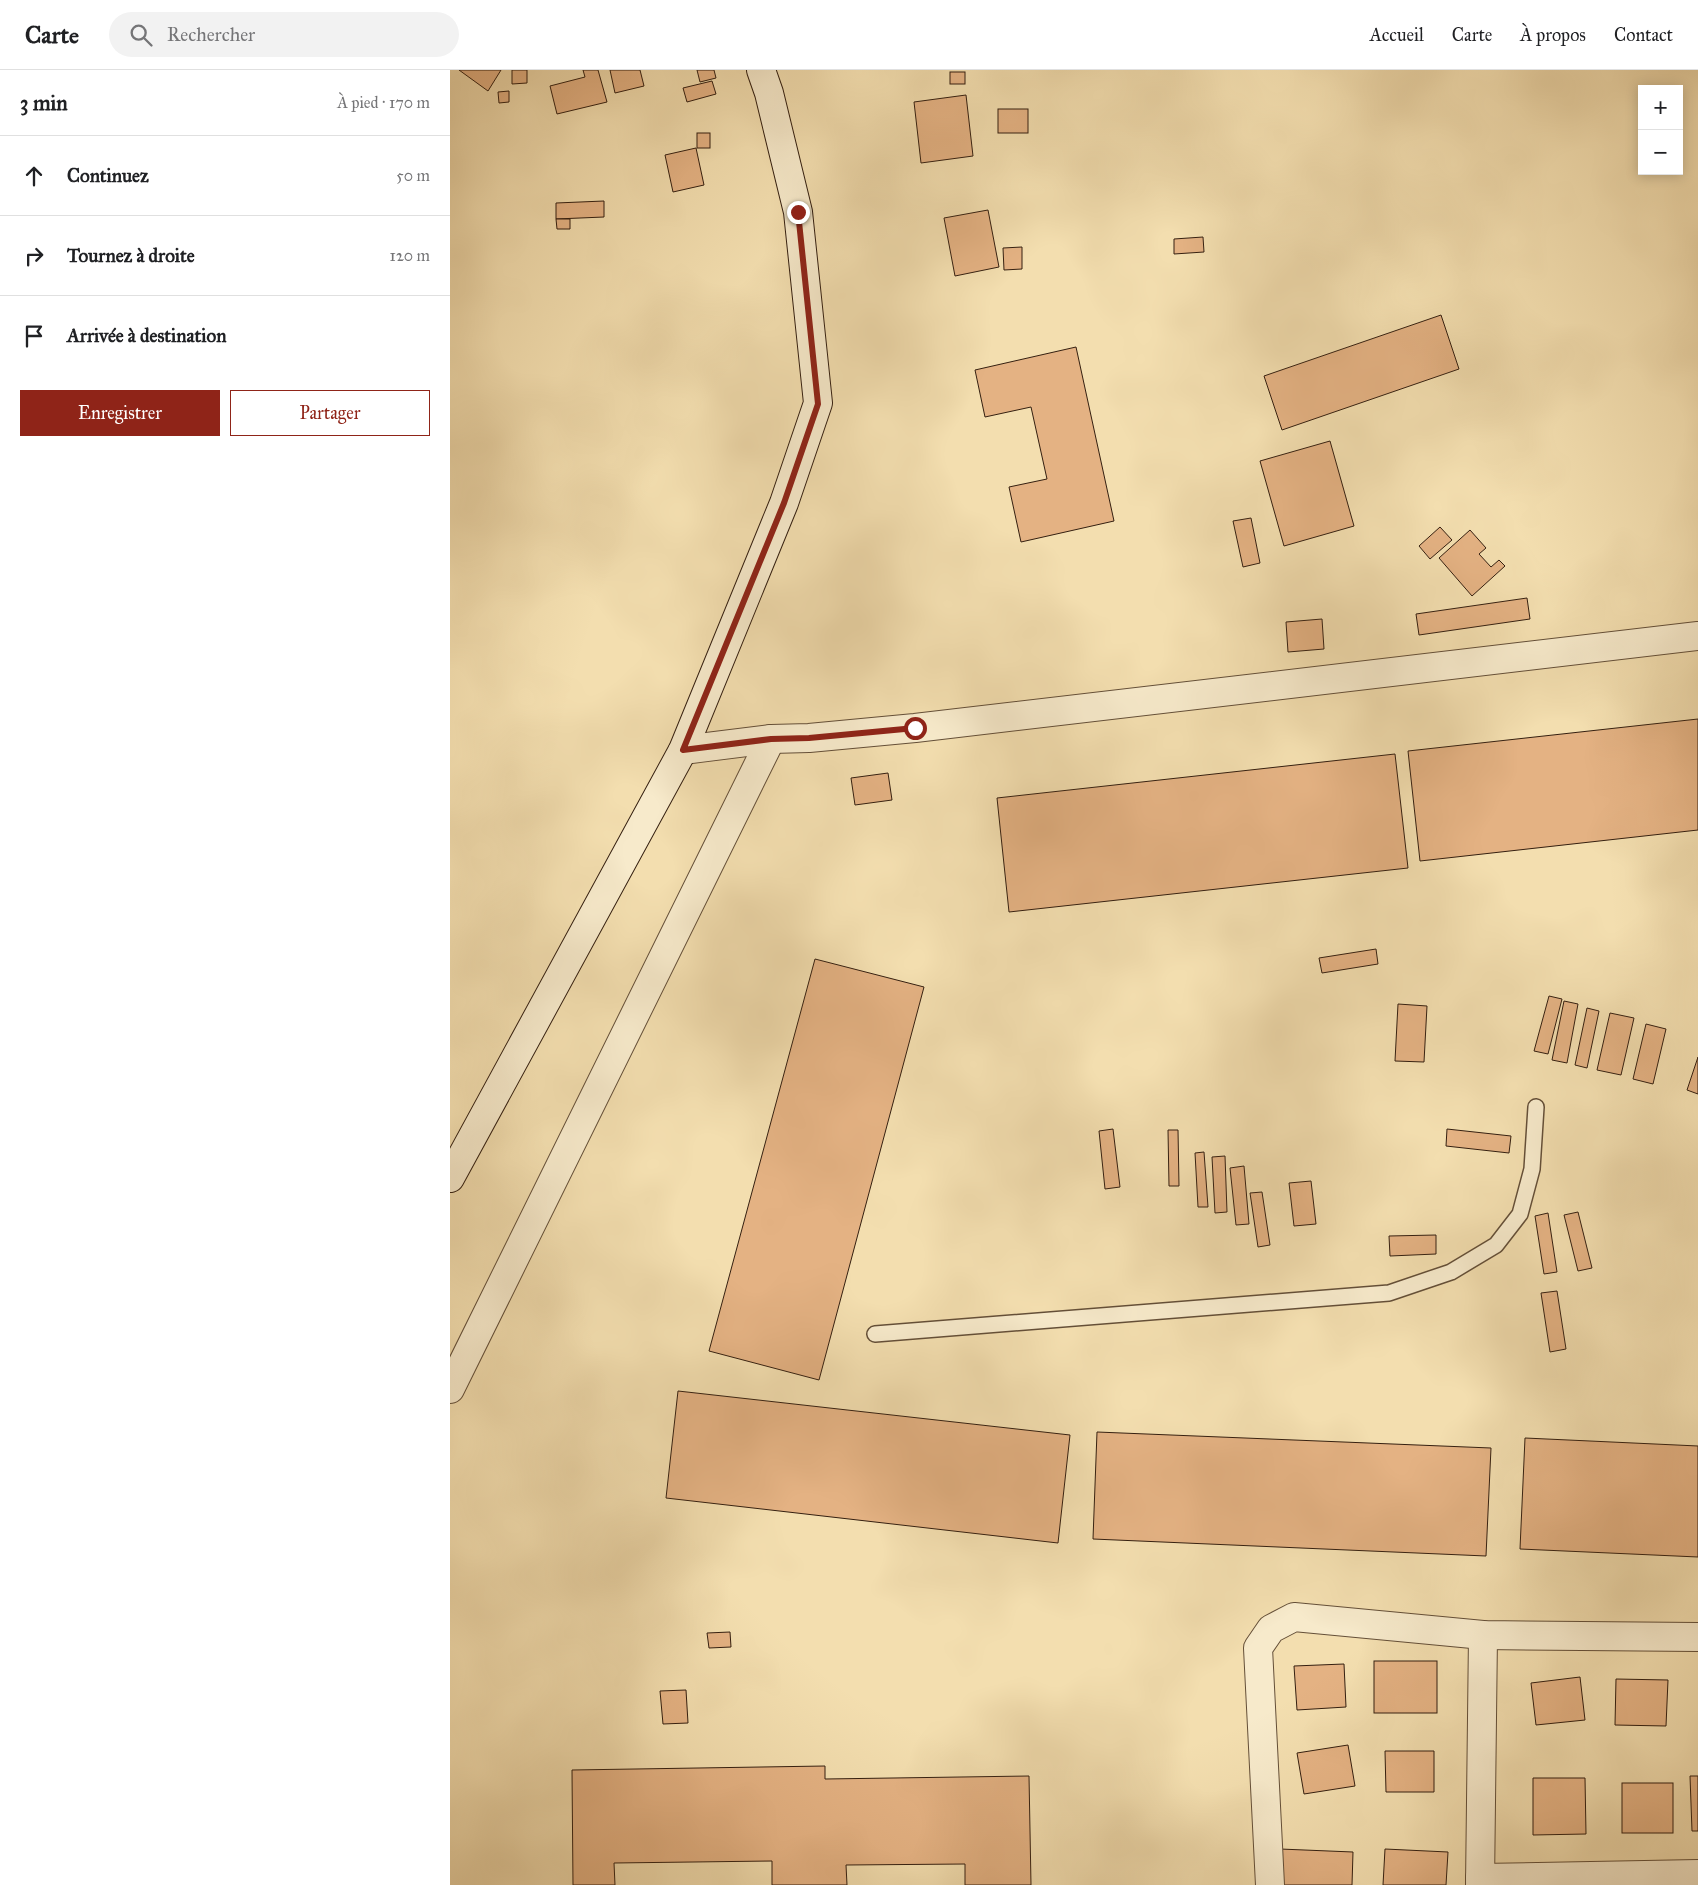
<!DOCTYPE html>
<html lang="fr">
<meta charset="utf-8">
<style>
body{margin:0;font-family:"IM FELL Great Primer",serif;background:#f2f2f2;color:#202124}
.controls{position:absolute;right:15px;top:15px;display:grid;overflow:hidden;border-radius:0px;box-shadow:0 2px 12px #0003}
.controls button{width:45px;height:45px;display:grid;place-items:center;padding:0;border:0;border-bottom:1px solid #e0e0e0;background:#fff;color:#202124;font:25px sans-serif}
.stop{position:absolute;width:15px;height:15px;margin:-11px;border:4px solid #8f2418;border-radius:50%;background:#fff}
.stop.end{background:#8f2418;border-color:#fff;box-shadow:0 1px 5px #0008}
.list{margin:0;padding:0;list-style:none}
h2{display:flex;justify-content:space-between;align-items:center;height:65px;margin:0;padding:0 20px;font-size:21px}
h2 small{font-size:16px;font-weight:400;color:#757577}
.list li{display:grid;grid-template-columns:32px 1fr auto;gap:15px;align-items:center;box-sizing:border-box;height:80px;padding:0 20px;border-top:1px solid #e0e0e0}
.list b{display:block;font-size:19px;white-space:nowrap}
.list em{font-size:16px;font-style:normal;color:#757577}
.actions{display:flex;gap:10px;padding:15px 20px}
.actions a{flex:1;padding:11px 0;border:1px solid #8f2418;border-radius:0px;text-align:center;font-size:18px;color:#8f2418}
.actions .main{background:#8f2418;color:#fff}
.icon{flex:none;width:28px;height:28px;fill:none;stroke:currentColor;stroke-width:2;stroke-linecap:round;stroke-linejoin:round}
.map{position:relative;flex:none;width:1248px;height:1815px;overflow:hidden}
header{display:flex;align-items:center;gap:30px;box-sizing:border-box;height:70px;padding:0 25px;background:#fff;border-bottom:1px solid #e0e0e0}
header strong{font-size:24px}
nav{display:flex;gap:28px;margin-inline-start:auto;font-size:18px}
.search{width:350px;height:45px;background:#f2f2f2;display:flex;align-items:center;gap:12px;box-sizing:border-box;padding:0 18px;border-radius:28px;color:#757577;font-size:19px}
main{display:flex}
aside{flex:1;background:#fff}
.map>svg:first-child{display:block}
.building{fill:#e4b283;stroke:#341f10}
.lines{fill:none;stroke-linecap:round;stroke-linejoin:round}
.lane-casing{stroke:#644f38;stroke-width:18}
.street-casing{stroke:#644f38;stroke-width:30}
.secondary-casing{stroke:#341f10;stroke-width:30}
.lane{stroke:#f7eacb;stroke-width:15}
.street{stroke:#f7eacb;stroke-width:28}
.secondary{stroke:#f7eacb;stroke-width:28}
.route{stroke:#8f2418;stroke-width:6}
</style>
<header>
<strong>Carte</strong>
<div class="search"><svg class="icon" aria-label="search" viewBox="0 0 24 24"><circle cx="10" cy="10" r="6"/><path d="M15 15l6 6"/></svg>Rechercher</div>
<nav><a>Accueil</a><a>Carte</a><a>À propos</a><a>Contact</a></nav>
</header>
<main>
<aside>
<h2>3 min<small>À pied · 170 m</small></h2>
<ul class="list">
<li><svg class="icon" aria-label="ahead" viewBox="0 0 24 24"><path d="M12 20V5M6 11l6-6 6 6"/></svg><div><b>Continuez</b></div><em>50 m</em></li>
<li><svg class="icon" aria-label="right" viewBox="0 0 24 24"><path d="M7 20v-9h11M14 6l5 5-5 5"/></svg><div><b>Tournez à droite</b></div><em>120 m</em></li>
<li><svg class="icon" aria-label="arrive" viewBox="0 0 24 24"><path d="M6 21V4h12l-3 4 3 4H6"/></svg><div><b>Arrivée à destination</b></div></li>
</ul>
<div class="actions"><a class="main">Enregistrer</a><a>Partager</a></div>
</aside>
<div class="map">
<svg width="1248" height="1815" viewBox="0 0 1248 1815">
<rect width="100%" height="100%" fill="#f3deaf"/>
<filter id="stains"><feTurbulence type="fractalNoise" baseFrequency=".004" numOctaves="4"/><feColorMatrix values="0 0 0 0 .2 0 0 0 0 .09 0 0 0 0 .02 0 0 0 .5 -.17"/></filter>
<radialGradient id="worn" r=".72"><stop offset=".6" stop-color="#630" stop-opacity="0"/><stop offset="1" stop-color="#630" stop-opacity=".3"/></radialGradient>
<g class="building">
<path d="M9 0H51L38 21Z"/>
<path d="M62 0H77V13L62 14Z"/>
<path d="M133 0H148L157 32 107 44 100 16 135 7Z"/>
<path d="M160 0H190L194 16 165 23Z"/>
<path d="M247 0H264L266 8 250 12Z"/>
<rect x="500" y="2" width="15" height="12"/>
<path d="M262 11 266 24 237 32 233 18Z"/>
<path d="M59 21V32L49 33 48 22Z"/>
<path d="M516 25 523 86 471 93 464 32Z"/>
<rect x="548" y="39" width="30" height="24"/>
<rect x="247" y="63" width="13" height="15"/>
<path d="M246 78 254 115 223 122 215 85Z"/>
<path d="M154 131V147L106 149V133Z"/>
<path d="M538 140 549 197 505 206 494 148Z"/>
<path d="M106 149H120V159H107Z"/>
<path d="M753 167 754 182 724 184V169Z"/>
<path d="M572 177V199L554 200 553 178Z"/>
<path d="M991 245 1009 299 832 360 814 306Z"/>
<path d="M626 277 664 451 571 472 559 417 597 409 581 337 535 347 525 300Z"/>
<path d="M880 371 904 456 834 476 810 391Z"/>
<path d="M801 448 810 493 793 497 783 451Z"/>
<path d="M990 457 1002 470 980 489 969 476Z"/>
<path d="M1020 460 1036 478 1029 484 1041 497 1049 490 1055 496 1022 526 989 488Z"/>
<path d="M1077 528 1080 549 969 565 966 544Z"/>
<path d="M872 549 874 579 838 582 836 552Z"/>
<path d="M1248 649V760L970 791 958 681Z"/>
<path d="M945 684 958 798 559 842 547 728Z"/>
<path d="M438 703 442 730 405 735 401 708Z"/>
<path d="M926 879 928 894 872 903 869 888Z"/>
<path d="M365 889 474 917 369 1310 259 1281Z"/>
<path d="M1099 926 1112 929 1098 984 1084 981Z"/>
<path d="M1114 931 1128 934 1117 993 1102 990Z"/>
<path d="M948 934 977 936 974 992 945 991Z"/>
<path d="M1137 938 1149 941 1137 998 1125 995Z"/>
<path d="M1160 943 1184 948 1171 1005 1147 1000Z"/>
<path d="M1196 954 1216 959 1203 1014 1183 1009Z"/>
<path d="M1248 987V1024L1237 1020Z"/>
<path d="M663 1059 670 1117 655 1119 649 1061Z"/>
<path d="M997 1059 1061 1066 1059 1083 996 1076Z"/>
<path d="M718 1060H728L729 1116H719Z"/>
<path d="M754 1082 758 1137H748L745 1083Z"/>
<path d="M775 1086 777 1142 765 1143 762 1087Z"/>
<path d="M794 1096 799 1154 786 1155 780 1098Z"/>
<path d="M861 1111 866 1154 844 1156 839 1113Z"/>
<path d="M812 1122 820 1175 808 1177 800 1123Z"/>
<path d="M1128 1142 1142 1198 1128 1201 1114 1145Z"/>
<path d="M1098 1143 1107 1202 1094 1204 1085 1146Z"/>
<path d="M986 1165V1184L940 1186 939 1166Z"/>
<path d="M1107 1221 1116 1279 1100 1282 1091 1223Z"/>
<path d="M228 1321 620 1365 608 1473 216 1428Z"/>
<path d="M647 1362 1041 1378 1036 1486 643 1469Z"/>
<path d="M1075 1368 1248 1376V1487L1070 1479Z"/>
<path d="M280 1562 281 1577 259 1578 257 1563Z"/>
<rect x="924" y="1591" width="63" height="52"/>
<path d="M894 1594 896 1637 847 1640 844 1596Z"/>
<path d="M1130 1607 1135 1650 1086 1655 1081 1613Z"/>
<path d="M1166 1609 1218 1610 1216 1656 1165 1655Z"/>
<path d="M236 1620 238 1653 213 1654 210 1621Z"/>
<path d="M898 1675 905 1716 854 1724 847 1683Z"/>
<path d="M935 1681H984V1722H936Z"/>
<path d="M375 1696V1709L579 1706 581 1815H515V1794L396 1795 397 1815H322V1791L164 1793 165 1815H123L122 1700Z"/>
<path d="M1240 1706H1248V1761H1242Z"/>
<path d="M1083 1708H1135L1136 1764 1083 1765Z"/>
<rect x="1172" y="1713" width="51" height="50"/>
<path d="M830 1779 903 1782 902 1815H828Z"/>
<path d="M935 1779 998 1782 996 1815H933Z"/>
</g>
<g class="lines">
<defs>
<path id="lane" d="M425 1264 939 1223 1001 1202 1046 1175 1070 1144 1082 1099 1086 1037"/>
<g id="street">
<path d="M233 680 321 669 359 668 465 658 1248 566"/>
<path d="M0 1319 321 669"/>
<path d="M1030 1808 1248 1804"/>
<path d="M820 1815 808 1578 821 1559 844 1547 1033 1565 1248 1567"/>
<path d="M1030 1815 1033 1565"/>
</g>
<path id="secondary" d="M0 1108 233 680 334 433 368 333 348 142 319 23 311 0"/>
</defs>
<use href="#lane" class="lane-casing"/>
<use href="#street" class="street-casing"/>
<use href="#secondary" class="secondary-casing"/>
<use href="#lane" class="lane"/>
<use href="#street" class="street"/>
<use href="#secondary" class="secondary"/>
</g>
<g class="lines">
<path class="route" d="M348 142 368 334 334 433 233 680 321 669 359 668 465 658"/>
</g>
<rect width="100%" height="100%" filter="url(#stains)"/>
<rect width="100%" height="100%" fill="url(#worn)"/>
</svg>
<div class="controls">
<button>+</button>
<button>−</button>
</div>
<div class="stop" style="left:465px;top:658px"></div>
<div class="stop end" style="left:348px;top:142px"></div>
</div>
</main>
